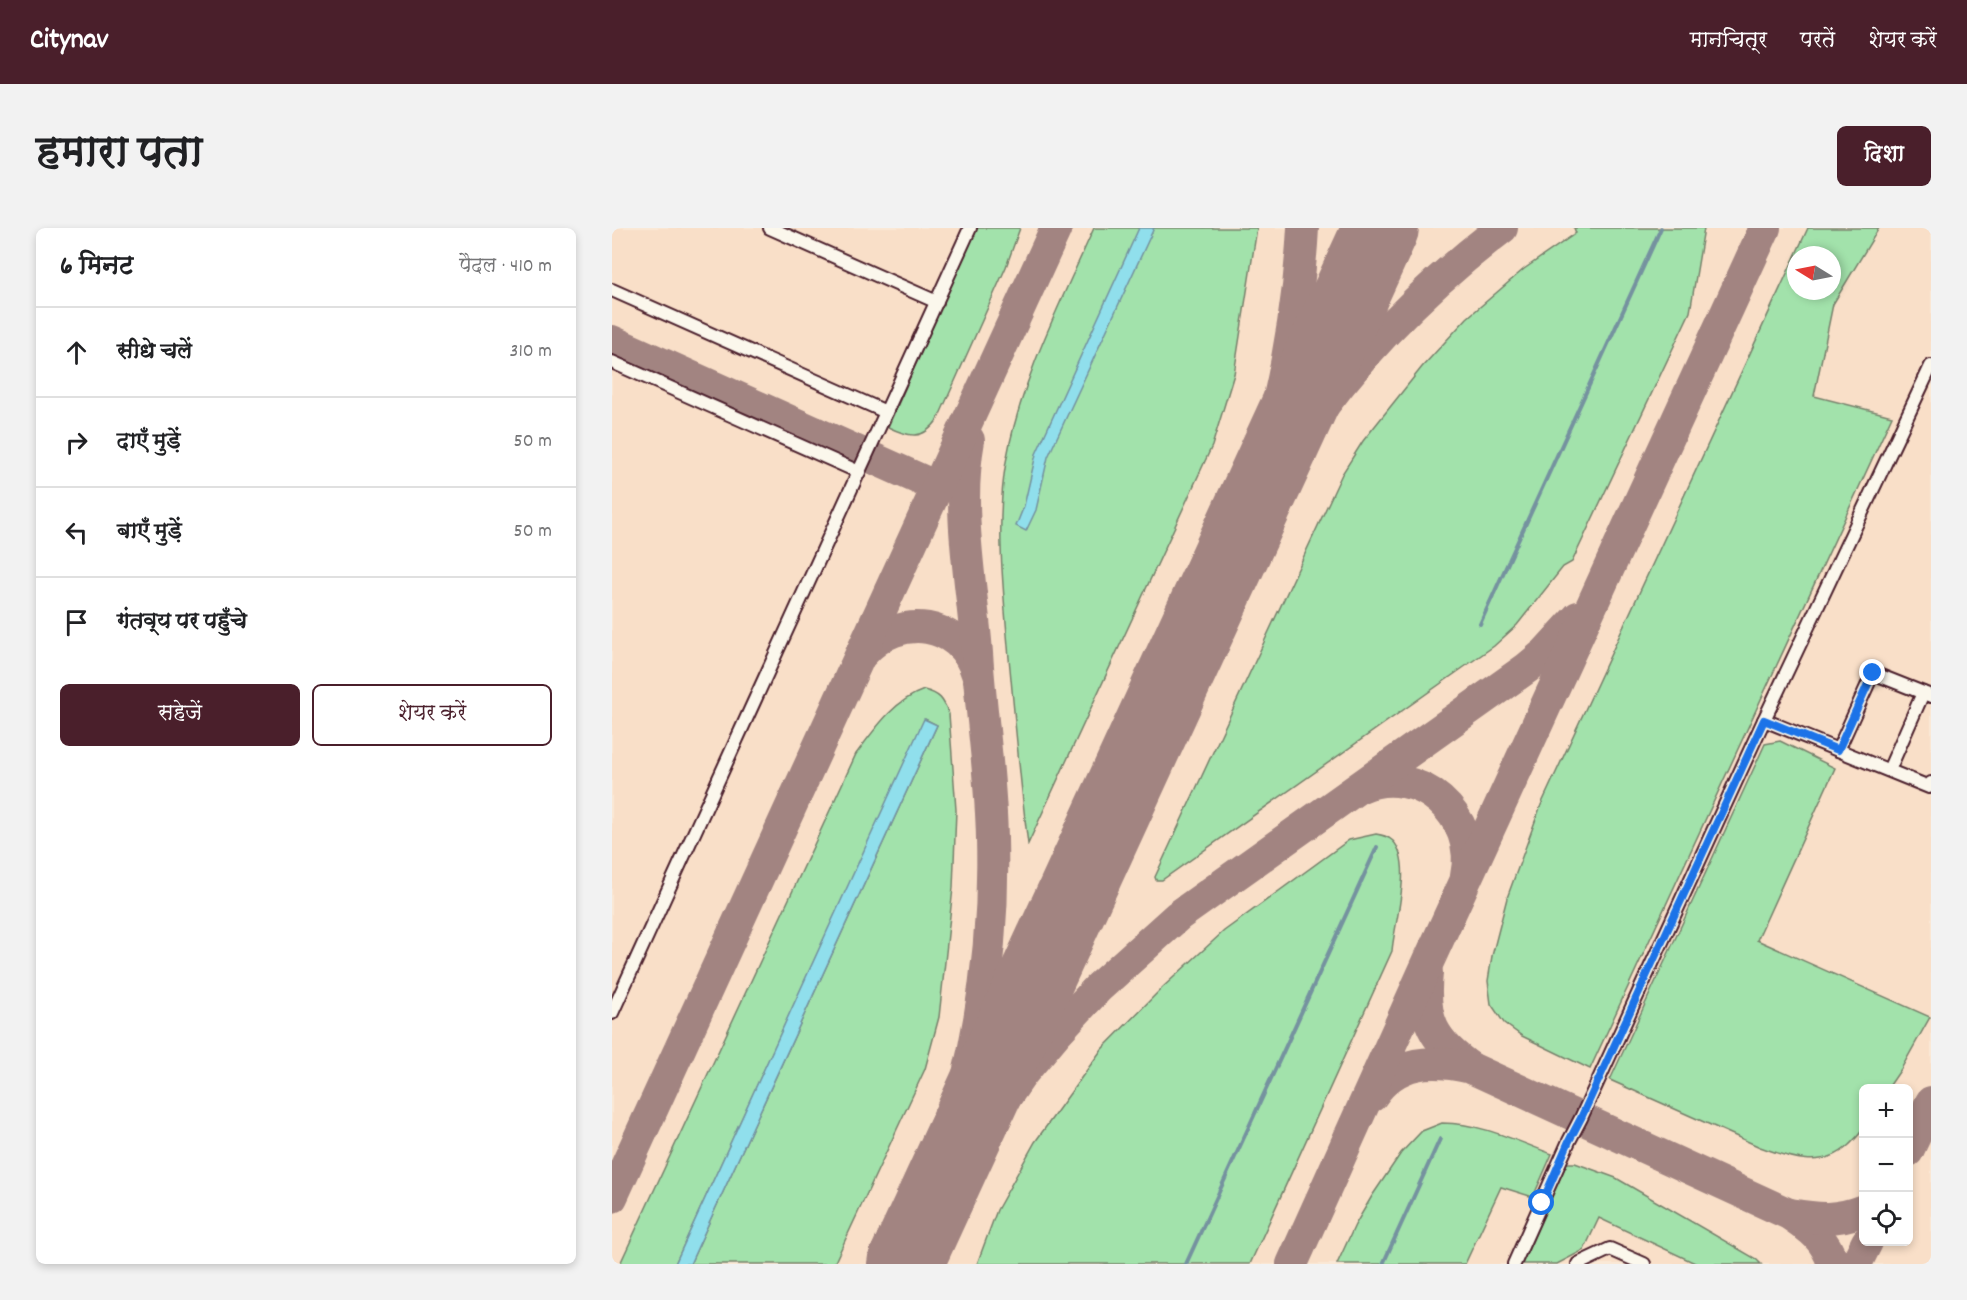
<!DOCTYPE html>
<html lang="hi">
<meta charset="utf-8">
<style>
body{margin:0;font-family:Dekko,"Playpen Sans Deva",sans-serif;background:#f2f2f2;color:#202124}
.controls{position:absolute;right:18px;bottom:18px;display:grid;overflow:hidden;border-radius:9px;box-shadow:0 3px 9px #0003}
.controls button{width:54px;height:54px;display:grid;place-items:center;padding:0;border:0;border-bottom:2px solid #e0e0e0;background:#fff;color:#202124;font:30px sans-serif}
.compass{position:absolute;left:1175px;top:18px;width:54px;height:54px;border-radius:50%;background:#fff;box-shadow:0 3px 9px #0003;rotate:280deg}
.stop{position:absolute;width:18px;height:18px;margin:-14px;border:4px solid #1a73e8;border-radius:50%;background:#fff}
.stop.end{background:#1a73e8;border-color:#fff;box-shadow:0 2px 6px #0008}
.list{margin:0;padding:0;list-style:none}
h2{display:flex;justify-content:space-between;align-items:center;height:78px;margin:0;padding:0 24px;font-size:26px}
h2 small{font-size:20px;font-weight:400;color:#757577}
.list li{display:grid;grid-template-columns:39px 1fr auto;gap:18px;align-items:center;box-sizing:border-box;height:90px;padding:0 24px;border-top:2px solid #e0e0e0}
.list b{display:block;font-size:22px;white-space:nowrap}
.list em{font-size:20px;font-style:normal;color:#757577}
.actions{display:flex;gap:12px;padding:18px 24px}
.actions a{flex:1;padding:14px 0;border:2px solid #4a1f2b;border-radius:9px;text-align:center;font-size:21px;color:#4a1f2b}
.actions .main{background:#4a1f2b;color:#fff}
.icon{flex:none;width:33px;height:33px;fill:none;stroke:currentColor;stroke-width:2;stroke-linecap:round;stroke-linejoin:round}
.map{position:relative;flex:none;width:1319px;height:1036px;overflow:hidden;border-radius:9px}
header{display:flex;align-items:center;gap:36px;box-sizing:border-box;height:84px;padding:0 30px;background:#4a1f2b;color:#fff}
header strong{font-size:28px}
nav{display:flex;gap:33px;margin-inline-start:auto;font-size:21px}
.intro{display:flex;align-items:center;justify-content:space-between;box-sizing:border-box;height:144px;padding:0 36px}
h1{margin:0;font-size:42px}
.button{padding:15px 27px;border-radius:9px;background:#4a1f2b;color:#fff;font-size:21px;font-weight:700}
main{display:flex;gap:36px;padding:0 36px}
aside{flex:1;background:#fff;border-radius:9px;box-shadow:0 3px 9px #0003}
.map>svg:first-child{display:block}
.built{fill:#f9dfc8;fill-rule:evenodd}
.green{fill:#a2e2ab;stroke:#76806b;stroke-width:1.5;fill-rule:evenodd}
.water{fill:#90dfec;stroke:#74929f;stroke-width:1.5}
.lines{fill:none;stroke-linecap:round;stroke-linejoin:round}
.stream{stroke:#74929f;stroke-width:4}
.taxiway{stroke:#a28481;stroke-width:32}
.runway{stroke:#a28481;stroke-width:76}
.minor-casing{stroke:#4a1f2b;stroke-width:16}
.minor{stroke:#fbf7ec;stroke-width:12}
.route{stroke:#1a73e8;stroke-width:8}
</style>
<header>
<strong>Citynav</strong>
<nav><a>मानचित्र</a><a>परतें</a><a>शेयर करें</a></nav>
</header>
<div class="intro"><h1>हमारा पता</h1><a class="button">दिशा</a></div>
<main>
<aside>
<h2>6 मिनट<small>पैदल · 410 m</small></h2>
<ul class="list">
<li><svg class="icon" aria-label="ahead" viewBox="0 0 24 24"><path d="M12 20V5M6 11l6-6 6 6"/></svg><div><b>सीधे चलें</b></div><em>310 m</em></li>
<li><svg class="icon" aria-label="right" viewBox="0 0 24 24"><path d="M7 20v-9h11M14 6l5 5-5 5"/></svg><div><b>दाएँ मुड़ें</b></div><em>50 m</em></li>
<li><svg class="icon" aria-label="left" viewBox="0 0 24 24"><path d="M17 20v-9H6M10 6l-5 5 5 5"/></svg><div><b>बाएँ मुड़ें</b></div><em>50 m</em></li>
<li><svg class="icon" aria-label="arrive" viewBox="0 0 24 24"><path d="M6 21V4h12l-3 4 3 4H6"/></svg><div><b>गंतव्य पर पहुँचे</b></div></li>
</ul>
<div class="actions"><a class="main">सहेजें</a><a>शेयर करें</a></div>
</aside>
<div class="map">
<svg width="1319" height="1036" viewBox="0 0 1319 1036">
<rect width="100%" height="100%" fill="#fae9d7"/>
<filter id="ink" filterUnits="userSpaceOnUse"><feTurbulence type="fractalNoise" baseFrequency=".0167" numOctaves="2"/><feDisplacementMap in="SourceGraphic" scale="12" xChannelSelector="R" yChannelSelector="G"/><feConvolveMatrix kernelMatrix="1 2 1 2 8 2 1 2 1" color-interpolation-filters="sRGB"/></filter>
<g filter="url(#ink)">
<path class="built" d="M0 0H1319V1036H0ZM1184 27H1220V63H1184ZM1252 860H1296V1014H1252Z"/>
<g class="green">
<path d="M364 0H408L394 39 326 191C311 213 297 209 276 199Z"/>
<path d="M482 0H645L622 146 600 218 416 616C408 554 403 492 397 430 392 367 383 297 394 234 409 151 448 76 482 0Z"/>
<path d="M962 0H1092L1078 84 960 334 951 339 905 397 882 418 550 652H544L543 649 730 246 751 213 810 139 855 90 912 41 964 5Z"/>
<path d="M1196 0H1267L1221 76 1202 168 1280 188 978 841 910 808 892 795 879 776 876 753 880 728 895 670 929 577ZM1184 27H1220V63H1184Z"/>
<path d="M312 462C328 466 331 471 337 486L344 582 341 660 327 789 313 841 222 1036H78L325 497 313 491 63 1036H8L244 526C263 501 281 473 312 462Z"/>
<path d="M1168 513 1223 540 1145 712 1318 789 1289 841 1276 860H1252C1252 872 1254 887 1252 898 1250 905 1242 912 1237 917 1211 942 1178 930 1148 919L998 852 1153 516Z"/>
<path d="M764 606C770 607 776 608 781 613 802 635 782 696 780 723L638 1036H365L385 982 423 914 490 821 551 759 612 703 737 612Z"/>
<path d="M830 895C868 895 905 913 940 926L921 969 889 959 853 1036H725L743 997 760 968 789 925 810 903Z"/>
<path d="M955 935H963L1004 950 1144 1031 1149 1036H1085L987 990 972 1022 945 1036H910Z"/>
</g>
<g class="water">
<path d="M527 0H542L436 229 424 282 414 303 404 298 412 278 424 226Z"/>
<path d="M312 491 325 497 78 1036H63Z"/>
</g>
<g class="lines">
<g class="stream">
<path d="M868 396 1049 0"/>
<path d="M574 1036 765 619"/>
<path d="M771 1036 828 911"/>
</g>
<g class="taxiway">
<path d="M0 113 325 259"/>
<path d="M642 262C669 176 686 91 691 0"/>
<path d="M617 331C639 291 661 251 686 213 742 131 811 60 890 0"/>
<path d="M251 425C287 384 349 392 365 446"/>
<path d="M749 559C807 534 867 589 854 648"/>
<path d="M815 745C810 792 821 813 859 840"/>
<path d="M760 868C785 831 820 831 859 840L1177 986C1199 1001 1213 1010 1221 1036"/>
<path d="M1296 923 1319 874"/>
<path d="M327 947C365 838 383 726 380 611 379 549 369 487 365 425 360 355 344 283 357 212"/>
<path d="M0 969 444 0"/>
<path d="M1178 986C1207 991 1224 993 1252 982"/>
<path d="M306 1036 332 962 354 927 410 846 446 803 486 760 566 688 915 440 933 425 966 389"/>
<path d="M680 1036 817 732 1153 0"/>
<path d="M1244 1036 1255 1014"/>
</g>
<path class="runway" d="M293 1036 769 0"/>
<defs>
<g id="minor">
<path d="M158 0 325 74"/>
<path d="M0 62 274 184"/>
<path d="M0 134 247 244"/>
<path d="M1152 492 1317 559 1319 555"/>
<path d="M1226 522 1261 445 1319 468"/>
<path d="M1277 542 1311 465"/>
<path d="M0 785 358 0"/>
<path d="M902 1036 957 913 969 890 1152 492 1319 138"/>
<path d="M966 1036 998 1021 1032 1036"/>
</g>
</defs>
<use href="#minor" class="minor-casing"/>
<use href="#minor" class="minor"/>
</g>
</g>
<g class="lines" filter="url(#ink)">
<path class="route" d="M930 975 957 913 969 890 1152 492 1226 522 1261 445"/>
</g>
</svg>
<div class="controls">
<button>+</button>
<button>−</button>
<button><svg class="icon" aria-label="locate" viewBox="0 0 24 24"><circle cx="12" cy="12" r="6"/><path d="M12 2v4M12 18v4M2 12h4M18 12h4"/></svg></button>
</div>
<svg class="compass" viewBox="-18 -18 36 36"><path d="M0-13l5 13h-10z" fill="#e53935"/><path d="M0 13l5-13h-10z" fill="#757577"/></svg>
<div class="stop" style="left:930px;top:975px"></div>
<div class="stop end" style="left:1261px;top:445px"></div>
</div>
</main>
